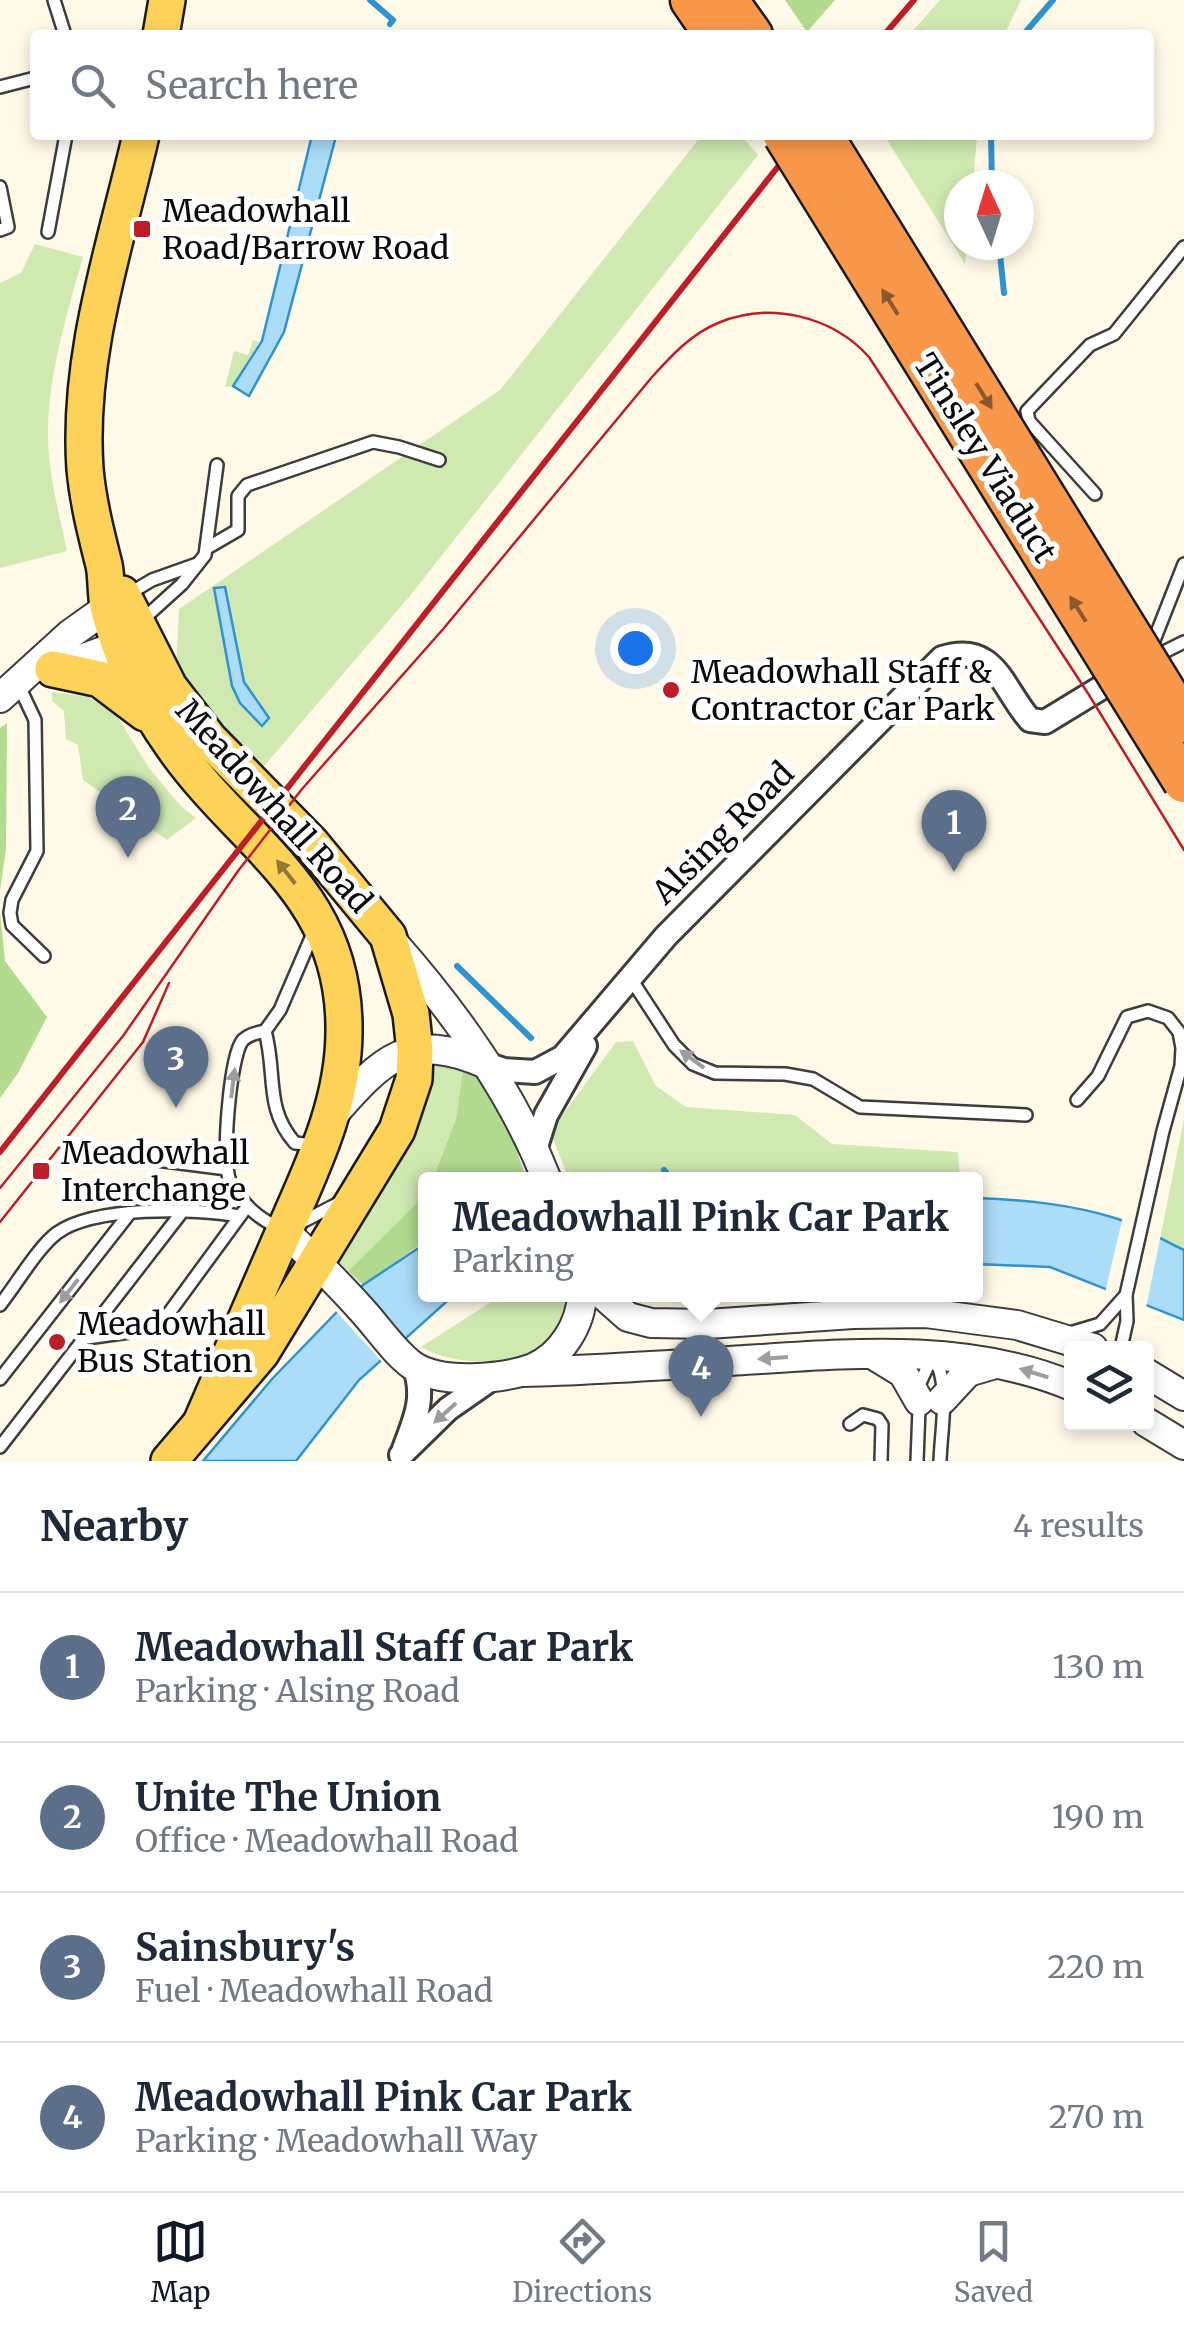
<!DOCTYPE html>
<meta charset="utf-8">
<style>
body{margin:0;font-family:Merriweather,serif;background:#f6f6f7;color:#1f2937}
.controls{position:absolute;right:30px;bottom:30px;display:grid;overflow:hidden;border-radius:10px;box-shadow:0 5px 15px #0003}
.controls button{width:90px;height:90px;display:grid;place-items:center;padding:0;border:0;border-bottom:2px solid #e0e1e3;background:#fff;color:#1f2937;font:50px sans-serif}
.compass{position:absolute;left:944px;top:170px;width:90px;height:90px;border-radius:50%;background:#fff;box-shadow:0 5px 15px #0003;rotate:356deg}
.you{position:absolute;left:635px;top:648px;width:35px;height:35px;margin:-25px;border:8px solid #fff;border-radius:50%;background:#1a73e8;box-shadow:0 0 0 15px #1a73e833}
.badge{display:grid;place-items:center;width:65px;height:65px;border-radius:50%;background:#111827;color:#fff;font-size:32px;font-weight:700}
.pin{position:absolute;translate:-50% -82px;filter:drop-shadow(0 2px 5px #0008)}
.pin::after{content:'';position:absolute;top:52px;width:35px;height:30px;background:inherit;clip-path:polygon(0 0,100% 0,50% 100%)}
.popup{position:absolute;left:418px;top:1172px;width:565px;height:130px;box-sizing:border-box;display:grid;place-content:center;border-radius:10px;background:#fff;filter:drop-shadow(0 2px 8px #0005);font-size:32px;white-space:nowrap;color:#747a83}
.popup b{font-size:38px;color:#1f2937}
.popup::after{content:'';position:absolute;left:50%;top:100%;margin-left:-20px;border:20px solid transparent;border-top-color:#fff}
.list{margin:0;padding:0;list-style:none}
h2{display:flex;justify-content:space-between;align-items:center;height:130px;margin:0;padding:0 40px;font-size:42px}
h2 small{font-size:32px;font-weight:400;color:#747a83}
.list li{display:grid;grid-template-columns:65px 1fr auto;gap:30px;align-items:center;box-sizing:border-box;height:150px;padding:0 40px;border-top:2px solid #e0e1e3}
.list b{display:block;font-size:38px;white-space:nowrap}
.list p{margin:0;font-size:32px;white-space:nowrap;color:#747a83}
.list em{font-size:32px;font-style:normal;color:#747a83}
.icon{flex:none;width:55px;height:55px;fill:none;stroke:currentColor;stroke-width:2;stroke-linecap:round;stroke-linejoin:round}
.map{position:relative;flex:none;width:1184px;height:1461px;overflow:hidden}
.search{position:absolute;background:#fff;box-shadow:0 5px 15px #0003;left:30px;right:30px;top:30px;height:110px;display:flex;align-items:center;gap:25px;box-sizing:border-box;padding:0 35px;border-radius:10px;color:#747a83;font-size:38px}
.sheet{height:730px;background:#fff}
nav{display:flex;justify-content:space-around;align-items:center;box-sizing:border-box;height:140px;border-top:2px solid #e0e1e3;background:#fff;font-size:28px;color:#747a83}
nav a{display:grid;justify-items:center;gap:5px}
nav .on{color:#111827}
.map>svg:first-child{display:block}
.green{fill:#cfe9b1}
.forest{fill:#b3db90}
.water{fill:#abdcf8;stroke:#2f93d1;stroke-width:2.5}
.pier{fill:#fffae7}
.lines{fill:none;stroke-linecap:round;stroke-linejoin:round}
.stream{stroke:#2f93d1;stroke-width:6}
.service-casing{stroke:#3d3d3d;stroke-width:16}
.minor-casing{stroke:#3d3d3d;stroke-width:28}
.tertiary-casing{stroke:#3d3d3d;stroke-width:32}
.primary-casing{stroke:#1b1b1b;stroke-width:40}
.motorway-casing{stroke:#1b1b1b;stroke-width:45}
.service{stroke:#fff;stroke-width:11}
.minor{stroke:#fff;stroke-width:22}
.tertiary{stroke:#fff;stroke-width:28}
.primary{stroke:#fdd259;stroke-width:35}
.motorway{stroke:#f9984b;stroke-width:40}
.tram{stroke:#bd1f29;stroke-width:2.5}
.rail{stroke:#bd1f29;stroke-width:6}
.motorway-bridge-casing{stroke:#1b1b1b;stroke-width:45;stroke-linecap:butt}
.motorway-bridge{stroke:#f9984b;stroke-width:40}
.oneway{fill:#8d582e}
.oneway2{fill:#907835}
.oneway3{fill:#9d9d9d}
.poi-dot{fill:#bd1f29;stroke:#fff;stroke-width:4}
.labels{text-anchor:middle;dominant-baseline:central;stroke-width:10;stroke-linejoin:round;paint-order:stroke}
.poi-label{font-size:32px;fill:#0a0a0a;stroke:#fff;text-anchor:start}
.street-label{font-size:32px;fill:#0a0a0a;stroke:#fff}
</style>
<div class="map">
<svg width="1184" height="1461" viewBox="0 0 1184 1461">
<rect width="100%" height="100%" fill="#fffae7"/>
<g class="green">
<path d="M940 0H1021L1004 35H909Z"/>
<path d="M702 135H741L758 155 409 597 259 772 176 668 179 609 500 390Z"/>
<path d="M884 135H977L973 185H959V245H967L965 264Z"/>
<path d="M35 244 83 257C67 313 48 375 48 434 48 473 59 513 67 551L0 568V283L21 273Z"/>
<path d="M253 340 259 342 233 386 225 387 234 351 248 355Z"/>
<path d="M52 692 88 697 115 713 149 768 180 805 196 818 167 840 83 780 78 745 66 739 64 711 52 701Z"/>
<path d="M633 1041 656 1086 686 1107 795 1115 832 1144 958 1152 960 1179 703 1180 677 1175 672 1180 569 1179 550 1132 616 1042Z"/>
<path d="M431 1061 463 1069 456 1119 432 1179 426 1180V1195L348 1271 332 1256 404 1154 425 1108Z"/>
<path d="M1184 1119V1250L1160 1239Z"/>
<path d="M502 1295H566C565 1367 470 1374 421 1347Z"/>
</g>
<g class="forest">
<path d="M785 0H835L807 32Z"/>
<path d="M7 723 6 849 0 890V728Z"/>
<path d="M0 912 5 961 47 1017 18 1073 0 1098Z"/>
<path d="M463 1069C495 1081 515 1148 527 1179L432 1180 456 1119Z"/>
<path d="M426 1194V1240L363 1285 348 1271Z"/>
</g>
<g class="water">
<path d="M312 135H334L335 140 284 332 249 396 233 386 262 341Z"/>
<path d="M225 587 244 682 269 718 262 726 240 703 232 686 214 588Z"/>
<path d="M976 1198C1024 1200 1072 1204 1118 1219 1141 1227 1163 1240 1184 1250V1320L1050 1267 976 1264Z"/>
<path d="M426 1243V1294L454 1295 359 1380 296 1461H203L272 1379 363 1285Z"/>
</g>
<g class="pier">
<path d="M1123 1216 1161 1234 1146 1308 1105 1293Z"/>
<path d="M355 1286 407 1343 384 1364 333 1308Z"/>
</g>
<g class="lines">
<g class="stream">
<path d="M370 0 393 20 390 24"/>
<path d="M1023 35 1053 0"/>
<path d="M991 135 992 185"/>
<path d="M999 245 1004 293"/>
<path d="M457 966 531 1038"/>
<path d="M664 1170 673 1180"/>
</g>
<defs>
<g id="service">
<path d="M54 0 65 35"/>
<path d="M0 87 35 78"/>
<path d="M0 187 8 227 0 230"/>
<path d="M48 232 66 135"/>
<path d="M1095 494 1029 421 1027 411 1090 345 1114 334 1184 247"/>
<path d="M207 548 238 530V496L247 485 373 442 399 447 439 460"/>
<path d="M127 595 152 580 197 564"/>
<path d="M139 623 182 584 205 555 217 465"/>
<path d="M1151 648 1184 564"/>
<path d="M1154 657 1184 642"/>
<path d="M18 684 35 720 37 851 12 900 10 913 12 925 44 956"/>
<path d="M631 979 674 1045 693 1064 715 1073 785 1074 813 1079 860 1107 1026 1115"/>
<path d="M265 1031C277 1074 264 1108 295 1143L316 1145"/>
<path d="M1077 1100 1098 1076 1127 1017 1148 1011 1168 1018 1179 1032 1182 1048 1181 1066 1163 1131 1126 1295 1127 1321 1121 1348"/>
<path d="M133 1157 227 1169"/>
<path d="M298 1224 339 1203"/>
<path d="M281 1229C257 1218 242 1204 230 1181 221 1162 230 1054 243 1040 249 1034 257 1033 265 1031L280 1010 314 931"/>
<path d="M0 1305C16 1285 38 1247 57 1233 94 1206 195 1208 239 1216"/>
<path d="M1070 1333 1100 1324 1126 1295"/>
<path d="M87 1338 158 1328 243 1212"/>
<path d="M0 1379 129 1214"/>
<path d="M850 1424 863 1415 878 1419 882 1425 881 1461"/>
<path d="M0 1447 182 1212"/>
<path d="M917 1461 920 1383 933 1355C951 1384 941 1428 940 1461"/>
</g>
<g id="minor">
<path d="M486 1064 504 1070 535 1072 563 1057 666 936 942 658C995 641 1002 688 1030 720L1045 722 1127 672"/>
<path d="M535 1150 546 1115 585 1046"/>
<path d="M404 1449C415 1419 426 1397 414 1366"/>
<path d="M401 1455 448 1409 494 1377"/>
</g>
<g id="tertiary">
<path d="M51 670 109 649 132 629"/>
<path d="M0 698 69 635 122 597"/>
<path d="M392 941C455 1012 512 1091 547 1180"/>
<path d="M333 1115C382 1059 409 1030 486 1064"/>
<path d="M284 1230C310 1256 336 1281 360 1308 377 1326 393 1351 412 1365 439 1385 504 1379 533 1368 561 1356 581 1325 582 1294"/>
<path d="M602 1294 628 1317 651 1323 708 1324 853 1314 926 1313 1017 1325 1093 1348"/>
<path d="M872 1354 903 1373 919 1401"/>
<path d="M523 1372C602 1370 682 1364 761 1359 865 1352 973 1345 1072 1386"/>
<path d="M1146 1373 1184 1396"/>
<path d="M942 1400 968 1372 995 1364"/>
<path d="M1146 1422 1184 1445"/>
</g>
<g id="primary">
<path d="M161 35 167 0"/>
<path d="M141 135C116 244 77 355 85 469 88 502 96 533 104 565 107 579 105 595 109 610 121 658 144 705 173 746 242 845 344 890 344 1028 345 1105 309 1174 279 1243 253 1303 227 1363 201 1423"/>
<path d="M122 594 169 687 209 739 311 843 388 936 411 1014 415 1051 414 1079 397 1130 261 1353 169 1461"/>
<path d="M53 669 100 679 145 713"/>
</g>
<g id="motorway">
<path d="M691 0 715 35"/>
<path d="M727 0 752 35"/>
</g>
</defs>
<use href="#service" class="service-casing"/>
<use href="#minor" class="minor-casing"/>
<use href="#tertiary" class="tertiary-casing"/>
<use href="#primary" class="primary-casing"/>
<use href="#motorway" class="motorway-casing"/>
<use href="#service" class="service"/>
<use href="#minor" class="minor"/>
<use href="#tertiary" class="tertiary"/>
<use href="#primary" class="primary"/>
<use href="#motorway" class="motorway"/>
<g class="tram">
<path d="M0 1188 123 1036 238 871 302 789 444 628 652 377C671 356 691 334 718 323 770 301 832 316 869 357L1089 695 1184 850"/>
<path d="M0 1222 143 1042 169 983"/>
</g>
<g class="rail">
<path d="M884 35 914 0"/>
<path d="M0 1152 803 135"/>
</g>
<defs>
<g id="motorway-bridge">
<path d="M784 135 1184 782"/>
<path d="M822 135 1184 722"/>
</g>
</defs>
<use href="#motorway-bridge" class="motorway-bridge-casing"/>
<use href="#motorway-bridge" class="motorway-bridge"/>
</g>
<defs><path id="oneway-solid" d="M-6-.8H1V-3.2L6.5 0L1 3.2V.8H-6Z" transform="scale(2.5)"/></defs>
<g class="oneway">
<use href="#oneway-solid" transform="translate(890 302) rotate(-122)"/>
<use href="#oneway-solid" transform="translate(984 396) rotate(58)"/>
<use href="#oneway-solid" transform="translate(1078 609) rotate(-122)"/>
</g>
<use class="oneway2" href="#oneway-solid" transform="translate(286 872) rotate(-128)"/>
<g class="oneway3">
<use href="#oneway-solid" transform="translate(692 1059) rotate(-144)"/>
<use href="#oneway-solid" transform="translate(233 1083) rotate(-83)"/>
<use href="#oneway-solid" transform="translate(69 1291) rotate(128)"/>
<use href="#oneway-solid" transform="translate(773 1358) rotate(176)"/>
<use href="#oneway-solid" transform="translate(1034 1373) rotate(-163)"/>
<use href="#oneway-solid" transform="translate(445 1413) rotate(138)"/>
</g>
<g class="poi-dot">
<rect x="132" y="219" width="20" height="20" rx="5"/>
<circle cx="671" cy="690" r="10"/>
<rect x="31" y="1161" width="20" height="20" rx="5"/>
<circle cx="57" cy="1342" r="10"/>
</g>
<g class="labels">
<g class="poi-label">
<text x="162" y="211">Meadowhall<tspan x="162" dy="37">Road/Barrow Road</tspan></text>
<text x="691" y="672">Meadowhall Staff &amp;<tspan x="691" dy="37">Contractor Car Park</tspan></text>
<text x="61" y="1153">Meadowhall<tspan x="61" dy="37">Interchange</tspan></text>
<text x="77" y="1324">Meadowhall<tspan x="77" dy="37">Bus Station</tspan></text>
</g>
<g class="street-label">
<text transform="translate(985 458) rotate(58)">Tinsley Viaduct</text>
<text transform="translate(274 806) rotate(48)">Meadowhall Road</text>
<text transform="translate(723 833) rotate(-45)">Alsing Road</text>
</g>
</g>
</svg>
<div class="controls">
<button><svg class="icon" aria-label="layers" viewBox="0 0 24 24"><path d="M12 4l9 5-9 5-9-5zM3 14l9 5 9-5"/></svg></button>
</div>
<svg class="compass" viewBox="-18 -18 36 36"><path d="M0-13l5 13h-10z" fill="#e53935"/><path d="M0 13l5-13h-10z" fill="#747a83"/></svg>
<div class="you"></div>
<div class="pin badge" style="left:954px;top:872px;background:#5c6f8a">1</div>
<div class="pin badge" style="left:128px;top:858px;background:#5c6f8a">2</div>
<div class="pin badge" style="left:176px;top:1108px;background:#5c6f8a">3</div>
<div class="pin badge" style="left:701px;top:1417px;background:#5c6f8a">4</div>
<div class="popup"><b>Meadowhall Pink Car Park</b>Parking</div>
<div class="search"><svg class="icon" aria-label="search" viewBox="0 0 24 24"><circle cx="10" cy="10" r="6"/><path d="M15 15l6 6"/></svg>Search here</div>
</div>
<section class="sheet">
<h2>Nearby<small>4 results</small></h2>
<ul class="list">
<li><span class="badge" style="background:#5c6f8a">1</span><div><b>Meadowhall Staff Car Park</b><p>Parking · Alsing Road</p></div><em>130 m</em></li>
<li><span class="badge" style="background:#5c6f8a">2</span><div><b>Unite The Union</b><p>Office · Meadowhall Road</p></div><em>190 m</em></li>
<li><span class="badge" style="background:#5c6f8a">3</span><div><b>Sainsbury's</b><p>Fuel · Meadowhall Road</p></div><em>220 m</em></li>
<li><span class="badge" style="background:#5c6f8a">4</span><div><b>Meadowhall Pink Car Park</b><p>Parking · Meadowhall Way</p></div><em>270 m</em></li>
</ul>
</section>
<nav>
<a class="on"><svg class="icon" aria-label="map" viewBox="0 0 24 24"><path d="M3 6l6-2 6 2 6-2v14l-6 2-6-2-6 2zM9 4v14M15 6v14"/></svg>Map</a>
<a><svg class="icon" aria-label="directions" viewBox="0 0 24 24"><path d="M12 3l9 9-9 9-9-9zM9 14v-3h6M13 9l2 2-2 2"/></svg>Directions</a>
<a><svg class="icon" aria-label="saved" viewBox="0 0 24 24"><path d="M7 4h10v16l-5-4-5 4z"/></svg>Saved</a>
</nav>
